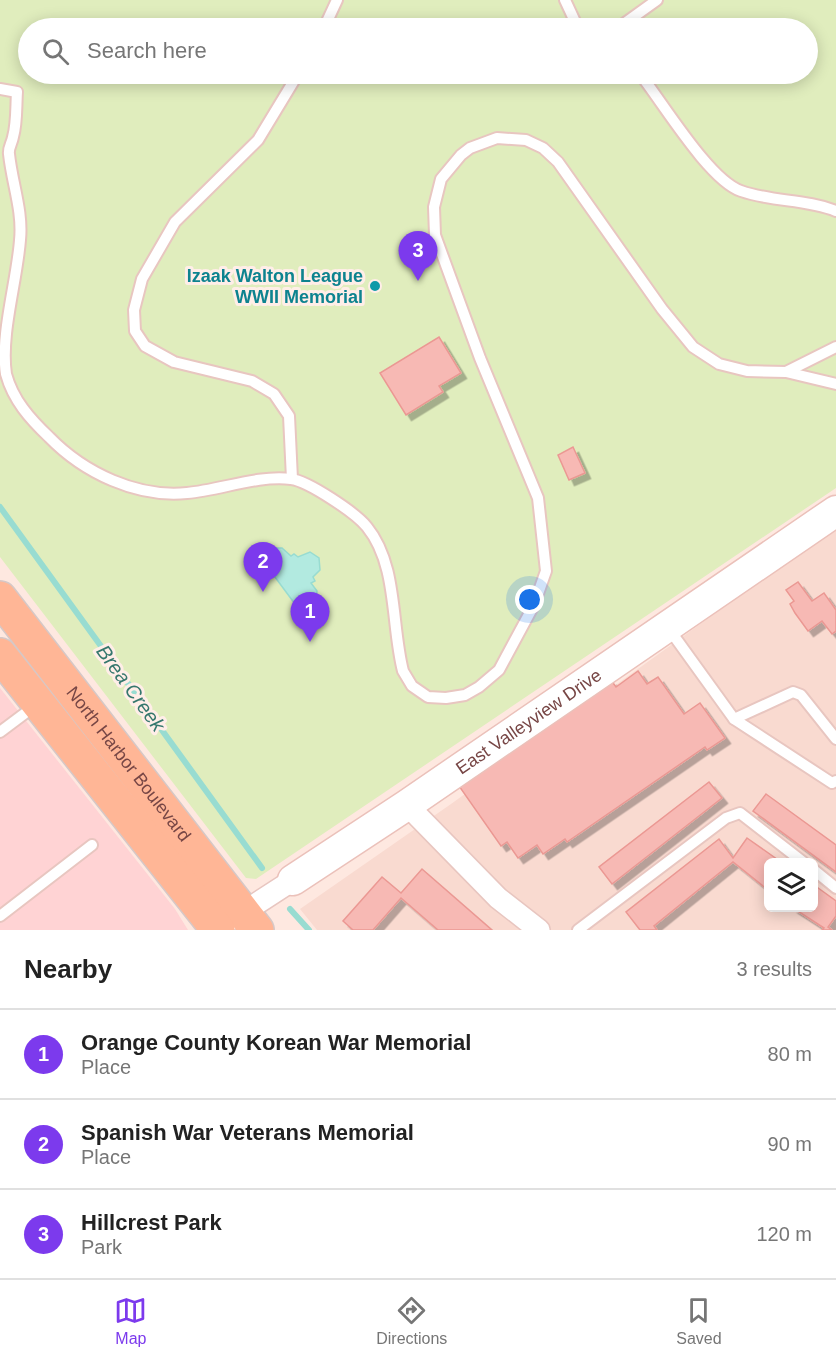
<!DOCTYPE html>
<style>
body{margin:0;font-family:Helvetica,sans-serif;background:#f6f6f6;color:#222}
.controls{position:absolute;right:18px;bottom:18px;display:grid;overflow:hidden;border-radius:9px;box-shadow:0 3px 15px #0003}
.controls button{width:54px;height:54px;display:grid;place-items:center;padding:0;border:0;border-bottom:2px solid #e0e0e0;background:#fff;color:#222;font:30px sans-serif}
.you{position:absolute;left:530px;top:600px;width:21px;height:21px;margin:-15px;border:4px solid #fff;border-radius:50%;background:#1a73e8;box-shadow:0 0 0 9px #1a73e833}
.badge{display:grid;place-items:center;width:39px;height:39px;border-radius:50%;background:#7c3aed;color:#fff;font-size:20px;font-weight:700}
.pin{position:absolute;translate:-50% -50px;filter:drop-shadow(0 2px 3px #0008)}
.pin::after{content:'';position:absolute;top:32px;width:21px;height:18px;background:inherit;clip-path:polygon(0 0,100% 0,50% 100%)}
.list{margin:0;padding:0;list-style:none}
h2{display:flex;justify-content:space-between;align-items:center;height:78px;margin:0;padding:0 24px;font-size:26px}
h2 small{font-size:20px;font-weight:400;color:#767676}
.list li{display:grid;grid-template-columns:39px 1fr auto;gap:18px;align-items:center;box-sizing:border-box;height:90px;padding:0 24px;border-top:2px solid #e0e0e0}
.list b{display:block;font-size:22px;white-space:nowrap}
.list p{margin:0;font-size:20px;white-space:nowrap;color:#767676}
.list em{font-size:20px;font-style:normal;color:#767676}
.icon{flex:none;width:33px;height:33px;fill:none;stroke:currentColor;stroke-width:2;stroke-linecap:round;stroke-linejoin:round}
.map{position:relative;flex:none;width:836px;height:930px;overflow:hidden}
.search{position:absolute;background:#fff;box-shadow:0 3px 15px #0003;left:18px;right:18px;top:18px;height:66px;display:flex;align-items:center;gap:15px;box-sizing:border-box;padding:0 21px;border-radius:33px;color:#767676;font-size:22px}
.sheet{height:348px;background:#fff}
nav{display:flex;justify-content:space-around;align-items:center;box-sizing:border-box;height:84px;border-top:2px solid #e0e0e0;background:#fff;font-size:16px;color:#767676}
nav a{display:grid;justify-items:center;gap:3px}
nav .on{color:#7c3aed}
.map>svg:first-child{display:block}
.residential{fill:#f9dad0;fill-rule:evenodd}
.commercial{fill:#ffd3d4}
.green{fill:#e0edbd;fill-rule:evenodd}
.water{fill:#b2eae0;stroke:#98dcd1;stroke-width:1.5}
.lines{fill:none;stroke-linecap:round;stroke-linejoin:round}
.stream{stroke:#98dcd1;stroke-width:6}
.building{fill:#f7b9b4;stroke:#eb9893;stroke-width:1.5;filter:url(#shadow)}
.lane-casing{stroke:#e8c6c0;stroke-width:14}
.street-casing{stroke:#e8c6c0;stroke-width:24}
.secondary-casing{stroke:#ebc1ba;stroke-width:33}
.primary-casing{stroke:#d6c8c7;stroke-width:36}
.lane{stroke:#fff;stroke-width:10}
.street{stroke:#fff;stroke-width:21}
.secondary{stroke:#fff;stroke-width:30}
.primary{stroke:#ffb696;stroke-width:33}
.culture-dot{fill:#0f9aa8;stroke:#ffeee8;stroke-width:2}
.labels{text-anchor:middle;dominant-baseline:central;stroke-width:6;stroke-linejoin:round;paint-order:stroke}
.culture-label{font-size:18px;font-weight:bold;fill:#0d838f;stroke:#ffeee8;text-anchor:end}
.street-label{font-size:18px;fill:#774645;stroke:#ffeee8}
.water-label{font-size:20px;font-style:italic;fill:#35776d;stroke:#ffeee8}
</style>
<div class="map">
<svg width="836" height="930" viewBox="0 0 836 930">
<defs>
<filter id="shadow"><feDropShadow dx="5.5" dy="5.5" stdDeviation="0" flood-color="#0004"/></filter>
</defs>
<rect width="100%" height="100%" fill="#fee8e0"/>
<path class="residential" d="M836 526V930H317L300 909 451 804ZM768 862H814V908H768Z"/>
<path class="commercial" d="M0 688 175 909 188 930H0Z"/>
<path class="green" d="M0 0H836V488L256 879 246 878 0 557ZM28 28H808V74H28Z"/>
<path class="water" d="M276 548H282L291 556 294 554 298 557 310 552 319 558 320 570 313 577 315 581 311 583 317 591 316 599 308 607 295 604 266 565 267 556Z"/>
<g class="lines">
<g class="stream">
<path d="M0 507 262 868"/>
<path d="M290 909 309 930"/>
</g>
</g>
<g class="building">
<path d="M439 337 461 373 439 386 443 392 406 415 380 373Z"/>
<path d="M573 447 585 473 569 480 558 455Z"/>
<path d="M798 582 812 601 824 593 836 610V631L832 634 822 621 808 631 795 613 790 604 794 601 786 590Z"/>
<path d="M638 671 647 684 658 677 684 714 700 703 725 738 707 750 705 747 567 842 565 839 543 854 537 845 518 858 507 842 501 846 459 786 611 680 616 687Z"/>
<path d="M709 782 722 798 612 884 599 867Z"/>
<path d="M766 794 836 845V872L753 811Z"/>
<path d="M747 838 781 862H768V890L733 862 654 926 657 930H640L626 912 719 839 733 858Z"/>
<path d="M422 869 492 930H438L401 898 373 930H353L343 921 382 877 401 893Z"/>
<path d="M814 885 836 901V916L828 927 832 930H822L824 928 793 908H814Z"/>
</g>
<g class="lines">
<defs>
<g id="lane">
<path d="M565 0 578 28"/>
<path d="M324 28 337 0"/>
<path d="M618 28 657 0"/>
<path d="M640 74C663 103 709 180 741 191 772 202 806 199 836 211"/>
<path d="M0 89 17 92C16 106 17 123 13 137 12 143 8 148 9 154 12 183 23 211 20 240 17 281 0 335 6 374 13 400 30 419 49 437 84 473 137 498 187 493 221 490 257 475 291 479 308 481 356 513 367 527 398 565 391 625 403 671L412 686 428 697 446 698 465 695 479 687 499 670 534 605 546 571 538 498 480 358 435 235 434 207 441 179 461 155 470 148 497 138 526 140 543 148 558 162 662 309 693 347 719 364 747 371 786 372 836 347"/>
<path d="M786 372 836 384"/>
<path d="M292 479 289 416 274 394 252 381 174 362 145 346 135 331 134 310 142 279 175 222 258 140 298 74"/>
<path d="M669 629 734 719 832 783 836 781"/>
<path d="M734 719 793 692 801 695 836 739"/>
<path d="M0 732 36 705"/>
<path d="M814 870 836 888"/>
<path d="M0 916 92 845"/>
<path d="M578 930 726 818 740 813 803 862"/>
</g>
<g id="street">
<path d="M407 805 498 898 539 930"/>
<path d="M233 919 293 880"/>
</g>
<g id="secondary">
<path id="s1" d="M293 880 407 805 836 511"/>
</g>
<g id="primary">
<path id="s2" d="M0 598 257 930"/>
<path d="M0 655 218 930"/>
</g>
</defs>
<use href="#lane" class="lane-casing"/>
<use href="#street" class="street-casing"/>
<use href="#secondary" class="secondary-casing"/>
<use href="#primary" class="primary-casing"/>
<use href="#lane" class="lane"/>
<use href="#street" class="street"/>
<use href="#secondary" class="secondary"/>
<use href="#primary" class="primary"/>
</g>
<circle class="culture-dot" cx="375" cy="286" r="6"/>
<g class="labels">
<g class="culture-label">
<text x="363" y="276">Izaak Walton League<tspan x="363" dy="21">WWII Memorial</tspan></text>
</g>
<g class="street-label">
<text stroke="none"><textPath href="#s1" startOffset="284">East Valleyview Drive</textPath></text>
<text stroke="none"><textPath href="#s2" startOffset="210">North Harbor Boulevard</textPath></text>
</g>
<g class="water-label">
<text transform="translate(131 688) rotate(54)">Brea Creek</text>
</g>
</g>
</svg>
<div class="controls">
<button><svg class="icon" aria-label="layers" viewBox="0 0 24 24"><path d="M12 4l9 5-9 5-9-5zM3 14l9 5 9-5"/></svg></button>
</div>
<div class="you"></div>
<div class="pin badge" style="left:310px;top:642px">1</div>
<div class="pin badge" style="left:263px;top:592px">2</div>
<div class="pin badge" style="left:418px;top:281px">3</div>
<div class="search"><svg class="icon" aria-label="search" viewBox="0 0 24 24"><circle cx="10" cy="10" r="6"/><path d="M15 15l6 6"/></svg>Search here</div>
</div>
<section class="sheet">
<h2>Nearby<small>3 results</small></h2>
<ul class="list">
<li><span class="badge">1</span><div><b>Orange County Korean War Memorial</b><p>Place</p></div><em>80 m</em></li>
<li><span class="badge">2</span><div><b>Spanish War Veterans Memorial</b><p>Place</p></div><em>90 m</em></li>
<li><span class="badge">3</span><div><b>Hillcrest Park</b><p>Park</p></div><em>120 m</em></li>
</ul>
</section>
<nav>
<a class="on"><svg class="icon" aria-label="map" viewBox="0 0 24 24"><path d="M3 6l6-2 6 2 6-2v14l-6 2-6-2-6 2zM9 4v14M15 6v14"/></svg>Map</a>
<a><svg class="icon" aria-label="directions" viewBox="0 0 24 24"><path d="M12 3l9 9-9 9-9-9zM9 14v-3h6M13 9l2 2-2 2"/></svg>Directions</a>
<a><svg class="icon" aria-label="saved" viewBox="0 0 24 24"><path d="M7 4h10v16l-5-4-5 4z"/></svg>Saved</a>
</nav>
